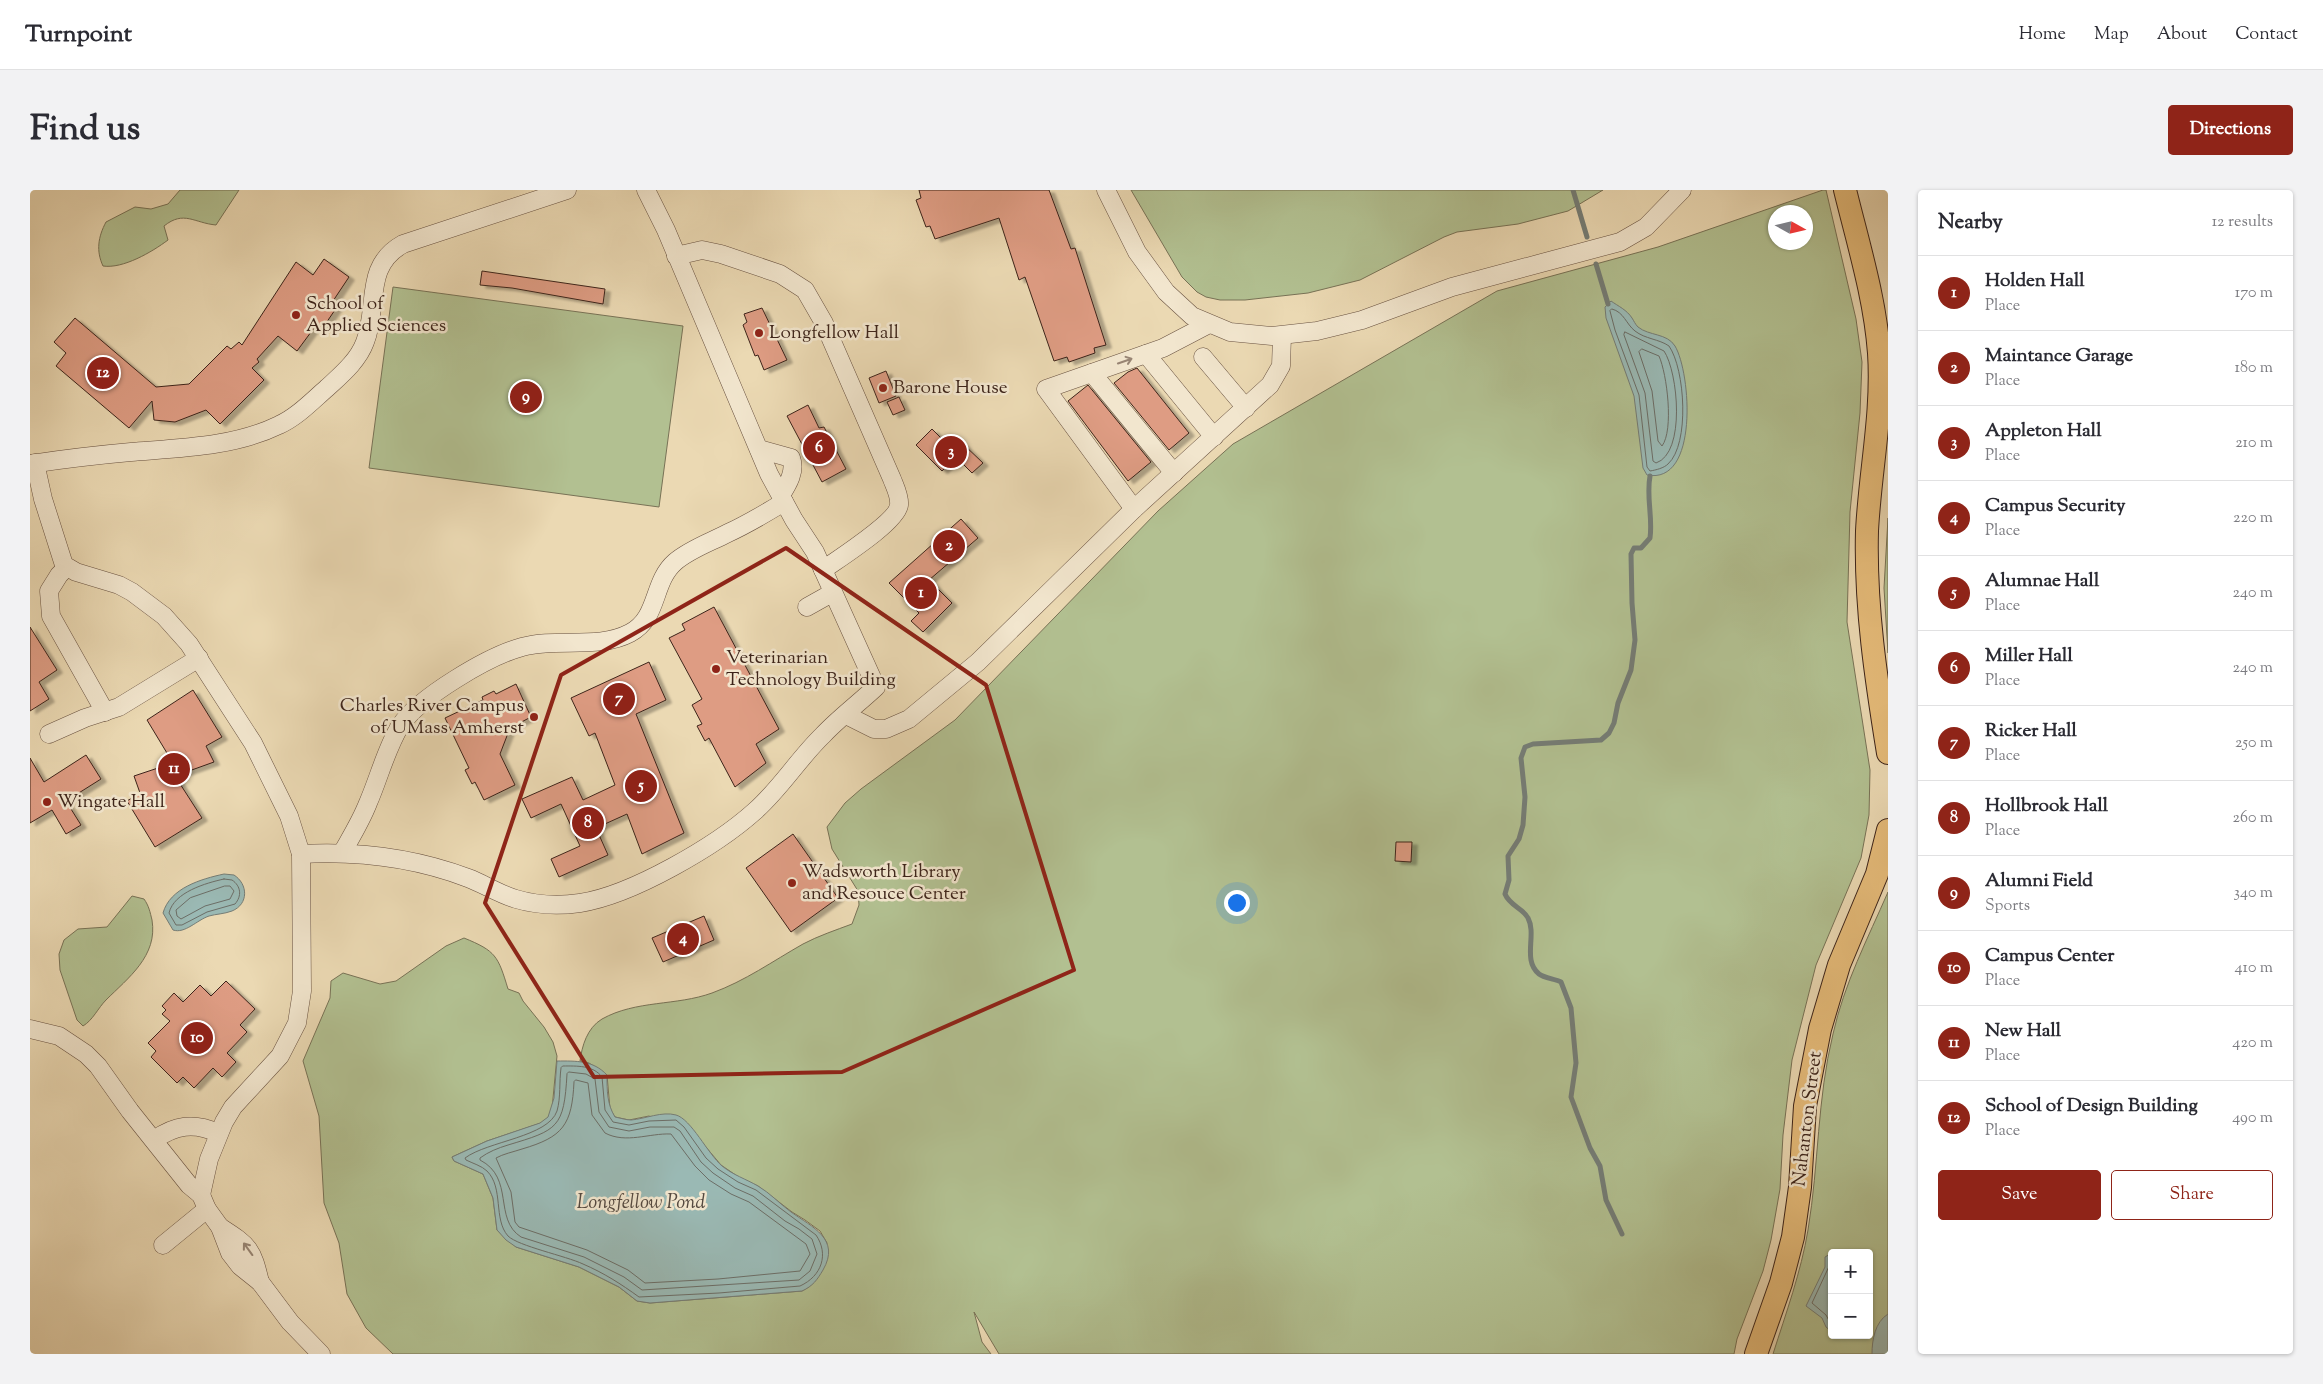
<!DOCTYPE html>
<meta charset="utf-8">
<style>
body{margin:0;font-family:"Sorts Mill Goudy",serif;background:#f2f2f3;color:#2b2b33}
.controls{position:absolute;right:15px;bottom:15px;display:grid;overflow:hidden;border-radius:5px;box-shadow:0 1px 4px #0004}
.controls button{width:45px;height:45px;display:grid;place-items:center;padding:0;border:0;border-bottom:1px solid #e1e1e2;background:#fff;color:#2b2b33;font:25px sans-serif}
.compass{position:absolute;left:1738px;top:15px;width:45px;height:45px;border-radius:50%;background:#fff;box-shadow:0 1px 4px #0004;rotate:98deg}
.you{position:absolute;left:1206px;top:712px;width:18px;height:18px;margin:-12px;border:4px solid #fff;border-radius:50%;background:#1a73e8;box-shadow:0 0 0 8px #1a73e833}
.badge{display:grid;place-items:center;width:32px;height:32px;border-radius:50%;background:#8f2418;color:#fff;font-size:16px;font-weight:700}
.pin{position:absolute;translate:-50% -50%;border:2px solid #fff;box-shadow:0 1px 5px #0006}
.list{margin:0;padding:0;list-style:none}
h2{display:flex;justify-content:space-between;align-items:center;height:65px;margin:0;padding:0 20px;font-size:21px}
h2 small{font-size:16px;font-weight:400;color:#7c7c81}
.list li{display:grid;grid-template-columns:32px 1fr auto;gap:15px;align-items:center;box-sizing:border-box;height:75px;padding:0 20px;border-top:1px solid #e1e1e2}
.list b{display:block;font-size:19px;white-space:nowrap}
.list p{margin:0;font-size:16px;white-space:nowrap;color:#7c7c81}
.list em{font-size:16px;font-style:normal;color:#7c7c81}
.actions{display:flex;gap:10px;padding:15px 20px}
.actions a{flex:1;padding:11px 0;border:1px solid #8f2418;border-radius:5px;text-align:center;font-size:18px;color:#8f2418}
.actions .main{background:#8f2418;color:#fff}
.map{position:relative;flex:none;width:1858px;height:1164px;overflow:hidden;border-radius:5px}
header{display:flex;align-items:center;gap:30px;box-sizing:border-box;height:70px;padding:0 25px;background:#fff;border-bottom:1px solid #e1e1e2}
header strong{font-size:24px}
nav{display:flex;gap:28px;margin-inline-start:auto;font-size:18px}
.intro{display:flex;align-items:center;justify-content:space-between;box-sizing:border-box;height:120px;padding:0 30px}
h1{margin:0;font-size:35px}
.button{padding:12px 22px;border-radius:5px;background:#8f2418;color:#fff;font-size:18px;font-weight:700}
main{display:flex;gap:30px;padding:0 30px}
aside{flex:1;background:#fff;border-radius:5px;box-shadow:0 1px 4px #0004}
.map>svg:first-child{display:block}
.green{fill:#b2c091;stroke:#787256;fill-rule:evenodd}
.water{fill:#9ab9b4;stroke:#757d76}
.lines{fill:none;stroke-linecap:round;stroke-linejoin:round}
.shore{stroke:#6c6e67;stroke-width:1}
.stream{stroke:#757d76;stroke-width:5}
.building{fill:#de9c83;stroke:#3d241a;filter:url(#shadow)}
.minor-casing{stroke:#685140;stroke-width:19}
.major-casing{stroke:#3d241a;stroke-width:24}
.minor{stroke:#f2e6ce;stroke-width:18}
.major{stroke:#e6bc7a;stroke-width:22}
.oneway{stroke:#988574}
.marked{fill:none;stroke:#8f2418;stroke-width:4;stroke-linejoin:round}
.poi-dot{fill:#8f2418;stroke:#f2e6ce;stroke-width:2}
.labels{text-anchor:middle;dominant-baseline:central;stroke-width:5;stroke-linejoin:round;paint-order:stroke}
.poi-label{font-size:19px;fill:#3d241a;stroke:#f2e6ce;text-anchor:start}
.street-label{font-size:19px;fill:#3d241a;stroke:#f2e6ce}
.water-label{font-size:20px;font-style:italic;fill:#544940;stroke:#f2e6ce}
</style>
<header>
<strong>Turnpoint</strong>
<nav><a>Home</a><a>Map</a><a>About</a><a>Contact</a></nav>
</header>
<div class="intro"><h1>Find us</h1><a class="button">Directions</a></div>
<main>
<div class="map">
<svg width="1858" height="1164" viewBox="0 0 1858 1164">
<defs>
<filter id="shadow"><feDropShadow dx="5.5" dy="3" stdDeviation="1" flood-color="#0004"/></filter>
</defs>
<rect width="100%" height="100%" fill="#ebd9b3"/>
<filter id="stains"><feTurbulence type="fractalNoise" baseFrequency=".004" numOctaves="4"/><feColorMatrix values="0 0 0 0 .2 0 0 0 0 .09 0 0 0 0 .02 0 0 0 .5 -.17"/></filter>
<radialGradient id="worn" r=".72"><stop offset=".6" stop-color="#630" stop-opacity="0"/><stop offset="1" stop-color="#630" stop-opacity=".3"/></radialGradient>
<g class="green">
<path d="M150 0H209L186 35C164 33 154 20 134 36L138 50C122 62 93 79 73 76 66 61 68 47 76 32L105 17 121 19 138 14Z"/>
<path d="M1101 0H1573L1538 21 1488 34 1427 42 1414 47 1330 90 1278 103 1215 110H1190L1176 107 1167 102 1152 87Z"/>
<path d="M1793 0H1796L1826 129 1832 172 1830 223 1820 322 1817 432 1840 580 1839 625 1831 668 1786 775 1762 870 1753 945 1750 999 1741 1050 1733 1081 1707 1149 1704 1164H969L944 1122 952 1152 961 1164H363L336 1138 317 1104 309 1053 294 1013 289 926 273 871 300 808 301 791 313 783 350 794 366 791 416 756 434 748C466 761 468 766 478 799L489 803 493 811 514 837 523 852 527 866 522 919 519 927 511 933 457 951 422 967 424 971 453 984 463 1008 467 1040 486 1057 549 1077 589 1097 607 1111 620 1113 772 1101C792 1091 792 1073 797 1053L790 1041 775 1030 762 1022 728 996 710 988 691 975 670 950 619 926 599 930 585 927 580 919 577 885 559 873 550 871C552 856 557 838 572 829 606 810 646 816 682 803 715 791 743 771 773 754 788 746 806 740 822 734L829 715 828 701 802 659 797 637 815 613 831 599 925 530 1128 321 1203 254 1467 101 1628 57ZM1746 22H1776V52H1746Z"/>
<path d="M363 97 653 136 629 317 339 278Z"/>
<path d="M1858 328V463L1854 398Z"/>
<path d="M1858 702V1164H1743C1756 1123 1771 1082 1778 1040 1789 974 1787 909 1803 844 1814 794 1838 748 1858 702ZM1802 1063H1839V1145H1802Z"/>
<path d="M102 706 114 709C119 716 120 722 122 730 128 766 98 788 76 810 68 818 63 830 53 836L47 830 30 780 29 764 34 750 48 739 77 737Z"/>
</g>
<g class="water">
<path d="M1581 111C1588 116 1597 120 1602 128 1604 131 1605 134 1608 137 1619 146 1637 143 1645 156 1661 183 1669 295 1617 285L1613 278 1604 206 1576 128 1575 117Z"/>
<path d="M194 684 204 685C218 694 219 714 202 721 194 724 186 724 179 726 167 730 155 744 143 740L133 723C140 698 171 689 194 684Z"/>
<path d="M527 871C546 871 563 870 577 885 577 901 577 914 585 927 590 928 596 930 601 930 615 929 632 921 646 925 661 929 678 964 692 976 703 985 716 989 728 996 740 1003 750 1014 761 1022 782 1037 811 1049 793 1080 787 1090 783 1096 772 1101L620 1113 607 1111 589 1097 549 1077 486 1057 476 1050 467 1040 463 1008 453 984 424 971 422 967 457 951 510 933 518 927 524 908Z"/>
<path d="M1802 1063V1142L1796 1137 1792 1128 1776 1116 1795 1077V1067Z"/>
<path d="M1858 1124V1164H1842C1842 1150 1845 1132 1858 1124Z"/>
</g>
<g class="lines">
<g class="shore">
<path d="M1582 119C1594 122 1596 134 1605 141 1615 149 1629 149 1639 156 1655 179 1660 254 1638 274 1634 278 1626 280 1620 281L1617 277 1609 205 1585 140 1580 121Z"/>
<path d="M1595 142 1634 161C1648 182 1656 263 1626 273L1623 271 1615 203 1594 145Z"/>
<path d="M1612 159 1629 166C1637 184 1644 240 1632 256L1628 251 1622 201 1609 162Z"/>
<path d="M194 689 202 690C211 696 212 706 205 714L177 722 152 735H146L139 723C144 702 176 693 194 689Z"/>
<path d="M195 696H200L204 701 200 709 175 716 151 729 147 726 146 720 160 708Z"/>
<path d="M533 876C547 876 563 875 572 887L575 920 583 932 599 935 619 931 646 930 654 937 676 968 688 979 708 992 726 1000 786 1045C799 1064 792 1086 770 1096L689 1103 609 1107C591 1094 574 1083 553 1074 536 1066 488 1056 478 1046 463 1029 474 998 457 981 452 976 442 973 436 970L435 968C458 951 518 947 527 921 531 907 529 892 531 878Z"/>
<path d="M539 882 556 884 565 889 569 922 579 937 599 941 620 937H644L650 941 671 972 683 983 705 998 723 1006 755 1031 769 1039 782 1049 787 1064 780 1081 769 1090 612 1100 594 1087 554 1067 491 1047C463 1029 485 988 450 970V968C458 962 468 958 478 955 528 940 534 938 537 884Z"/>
<path d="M546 890 558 893 562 925 575 943C596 954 619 943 641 944L665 976 679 990 701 1004 719 1012 776 1054 780 1064 770 1081 688 1089 615 1093 598 1080 557 1060 489 1037 485 1032 481 1002 466 968C473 964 483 962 492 959 533 947 542 935 544 892Z"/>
<path d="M1802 1070 1782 1113 1796 1125 1802 1136"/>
</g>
<g class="stream">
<path d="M1543 0 1557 47"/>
<path d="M1566 74 1578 114"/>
<path d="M1592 1044 1576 1010 1570 976 1560 958 1541 907 1546 873 1541 818 1531 792C1525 789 1514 788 1509 784 1492 770 1507 745 1498 728 1493 718 1480 716 1475 704L1479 690 1478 666 1489 649 1493 635 1495 607 1491 568 1495 557 1503 554 1571 550 1579 543 1584 533 1588 513 1601 480 1605 450 1602 413 1601 364 1604 358H1611L1620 348C1623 327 1616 307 1620 286"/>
</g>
</g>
<g class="building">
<path d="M889 0H1019L1041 59 1045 58 1076 155 1064 158 1065 163 1039 172 1037 167 1024 171 995 87 989 90 969 28 905 49 900 36 896 37 886 10 891 8Z"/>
<path d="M294 69 319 87 303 111 309 114 290 142 284 138 267 161 248 146 227 169 229 172 222 178 234 190 190 234 176 220 145 232 124 230 122 211 99 238 26 176 36 163 24 152 45 128 126 197 159 194 197 156 201 159 209 152 212 155 266 72 283 85Z"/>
<path d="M452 81 575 99 573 114 482 98 450 95Z"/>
<path d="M732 118 757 170 734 180 728 165 725 166 713 135 717 132 714 124Z"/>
<path d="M1107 178 1159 243 1139 260 1084 193 1098 182Z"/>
<path d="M856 181 866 206 849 213 839 188Z"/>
<path d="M1058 195 1121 272 1098 291 1038 211Z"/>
<path d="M869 207 875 220 863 225 857 212Z"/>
<path d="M778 215 789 238 794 237 816 279 792 292 757 226Z"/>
<path d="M902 239 924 261 932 253 953 273 942 283 926 267 912 281 886 255Z"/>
<path d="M931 329 948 348 899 390 922 413 893 442 881 431 889 423 859 393Z"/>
<path d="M684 417 749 539 726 554 736 573 705 597 679 548 675 551 667 536 672 534 662 515 672 509 639 448 655 440 652 434Z"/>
<path d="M0 437 27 480 9 492 19 509 0 521Z"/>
<path d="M619 472 636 510 606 524 654 643 612 664 597 624 566 638 578 665 529 687 521 669 550 656 531 614 501 628 492 609 542 587 553 610 585 595 565 543 559 546 541 508Z"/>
<path d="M486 494 501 527 480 538 470 564 485 595 454 610 445 592 442 594 435 580 439 578 415 528 453 510 452 507 464 501 466 504Z"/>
<path d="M163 500 192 547 176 556 184 572 145 586 172 628 125 657 97 611 110 603 104 586 143 573 117 530Z"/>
<path d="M56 565 71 589 36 611 51 635 36 644 22 620 0 633V568L14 592Z"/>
<path d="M763 644 808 708 761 742 716 678Z"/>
<path d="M1366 652H1382L1381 672 1365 671Z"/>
<path d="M674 726 684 750 633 772 622 748Z"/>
<path d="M196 791 225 819 210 835 217 842 197 863 206 872 192 887 183 878 164 898 153 887 147 893 121 867 126 861 118 853 140 831 132 824 136 820 132 816 144 803 153 812 170 795 181 806Z"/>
</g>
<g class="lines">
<defs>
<g id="minor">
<path d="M1076 0 1107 62 1136 102 1162 126 1200 142 1242 146 1287 141 1332 130 1422 97 1590 52 1616 37 1652 0"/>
<path d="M646 66 672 60 691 64 750 84 775 100 794 133 862 289C865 297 870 306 869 315 867 332 808 369 793 380"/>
<path d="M1179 134 1133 158 1016 199 1104 319 1240 195 1251 176 1252 146"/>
<path d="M1116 164 1184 247"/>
<path d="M1173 167 1216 218"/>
<path d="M1062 183 1144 283"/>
<path d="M729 259 761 268C766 281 758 294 751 305"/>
<path d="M5 273 13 309 34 375 46 382 89 395 102 402 134 426 159 454 223 553 259 626 271 664 272 801 267 833 250 866 203 917 194 932 179 969 171 1005"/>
<path d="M0 274C34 269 67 265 101 262 150 258 204 257 249 235 267 227 282 211 297 198 311 185 328 171 335 152 349 117 333 76 373 54L537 0"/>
<path d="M37 377 29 385 19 401 21 426 75 522"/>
<path d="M777 417 802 403"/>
<path d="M816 525 844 539H856L879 529 948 472 1104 319"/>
<path d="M19 544 55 528 89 517 169 468"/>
<path d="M312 663C321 647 331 631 338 613 349 588 356 559 370 536 389 507 459 466 492 457 527 447 568 460 600 443 629 428 622 392 645 372 660 359 681 352 698 343 718 334 736 323 754 312"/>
<path d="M271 664C326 661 385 668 438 688 454 694 469 704 486 709 506 715 529 716 550 713 602 705 686 656 725 621 751 598 769 568 793 545 809 528 829 513 846 497L785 362 764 330 739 284 636 40 616 0"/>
<path d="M0 839 29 846 56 864 68 876 100 921 159 995 171 1005 177 1019 190 1037 200 1063 210 1076 230 1092 260 1132 291 1164"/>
<path d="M124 950C145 935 164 932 188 943"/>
<path d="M190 1037C220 1056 222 1059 230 1092"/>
<path d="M133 1055 177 1019"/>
</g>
<g id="major">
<path d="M1815 0C1828 53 1845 108 1849 163 1853 223 1840 281 1837 341 1835 416 1846 489 1858 563"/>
<path d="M1726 1164 1751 1093 1763 1047 1770 997 1775 916 1790 839 1809 775 1847 684 1858 640"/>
</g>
</defs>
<use href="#minor" class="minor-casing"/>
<use href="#major" class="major-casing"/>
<use href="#minor" class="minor"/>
<use href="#major" class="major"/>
</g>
<defs><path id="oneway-shaft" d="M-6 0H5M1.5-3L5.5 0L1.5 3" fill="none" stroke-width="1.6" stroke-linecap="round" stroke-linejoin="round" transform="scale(1.25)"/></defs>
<g class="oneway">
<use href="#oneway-shaft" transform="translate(1095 171) rotate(-19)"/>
<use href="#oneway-shaft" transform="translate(218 1059) rotate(-126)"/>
</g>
<path class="marked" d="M756 358 956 495 1044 780 812 882 564 887 455 713 531 485Z"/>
<g class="poi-dot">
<circle cx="266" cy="125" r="5"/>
<circle cx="729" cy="143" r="5"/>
<circle cx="853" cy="198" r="5"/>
<circle cx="686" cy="479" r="5"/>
<circle cx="504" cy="527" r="5"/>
<circle cx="17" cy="612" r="5"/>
<circle cx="762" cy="693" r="5"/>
</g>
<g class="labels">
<g class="poi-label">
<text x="276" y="114">School of<tspan x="276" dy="22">Applied Sciences</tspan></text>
<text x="739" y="143">Longfellow Hall</text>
<text x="863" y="198">Barone House</text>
<text x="696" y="468">Veterinarian<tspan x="696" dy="22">Technology Building</tspan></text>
<text x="494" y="516" text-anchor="end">Charles River Campus<tspan x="494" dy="22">of UMass Amherst</tspan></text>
<text x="27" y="612">Wingate Hall</text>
<text x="772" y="682">Wadsworth Library<tspan x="772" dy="22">and Resouce Center</tspan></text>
</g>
<g class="street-label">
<text transform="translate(1778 929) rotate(-83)">Nahanton Street</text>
</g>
<g class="water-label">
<text x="611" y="1013">Longfellow Pond</text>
</g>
</g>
<rect width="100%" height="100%" filter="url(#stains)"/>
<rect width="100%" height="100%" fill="url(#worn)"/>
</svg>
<div class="controls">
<button>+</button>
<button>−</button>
</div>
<svg class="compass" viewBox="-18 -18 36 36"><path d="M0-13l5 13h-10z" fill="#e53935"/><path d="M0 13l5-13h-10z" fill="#7c7c81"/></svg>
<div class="you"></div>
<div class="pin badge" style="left:891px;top:403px">1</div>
<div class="pin badge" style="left:919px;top:356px">2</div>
<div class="pin badge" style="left:921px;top:262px">3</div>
<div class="pin badge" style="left:653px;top:749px">4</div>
<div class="pin badge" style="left:611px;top:596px">5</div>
<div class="pin badge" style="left:789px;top:258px">6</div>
<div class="pin badge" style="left:589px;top:509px">7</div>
<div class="pin badge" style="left:558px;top:633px">8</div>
<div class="pin badge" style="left:496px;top:207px">9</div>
<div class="pin badge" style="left:167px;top:848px">10</div>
<div class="pin badge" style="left:144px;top:579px">11</div>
<div class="pin badge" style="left:73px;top:183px">12</div>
</div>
<aside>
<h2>Nearby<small>12 results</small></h2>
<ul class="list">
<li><span class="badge">1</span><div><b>Holden Hall</b><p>Place</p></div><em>170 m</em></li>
<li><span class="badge">2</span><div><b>Maintance Garage</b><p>Place</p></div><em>180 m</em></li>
<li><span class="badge">3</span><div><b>Appleton Hall</b><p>Place</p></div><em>210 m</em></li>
<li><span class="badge">4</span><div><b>Campus Security</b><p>Place</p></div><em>220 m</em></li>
<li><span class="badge">5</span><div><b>Alumnae Hall</b><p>Place</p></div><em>240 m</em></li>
<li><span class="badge">6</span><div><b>Miller Hall</b><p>Place</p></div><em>240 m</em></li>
<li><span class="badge">7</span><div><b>Ricker Hall</b><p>Place</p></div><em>250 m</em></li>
<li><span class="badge">8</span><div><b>Hollbrook Hall</b><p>Place</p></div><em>260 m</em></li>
<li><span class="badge">9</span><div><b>Alumni Field</b><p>Sports</p></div><em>340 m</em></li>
<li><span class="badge">10</span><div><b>Campus Center</b><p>Place</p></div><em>410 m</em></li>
<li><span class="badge">11</span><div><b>New Hall</b><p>Place</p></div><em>420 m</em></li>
<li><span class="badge">12</span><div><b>School of Design Building</b><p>Place</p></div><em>490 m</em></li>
</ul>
<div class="actions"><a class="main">Save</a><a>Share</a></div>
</aside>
</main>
